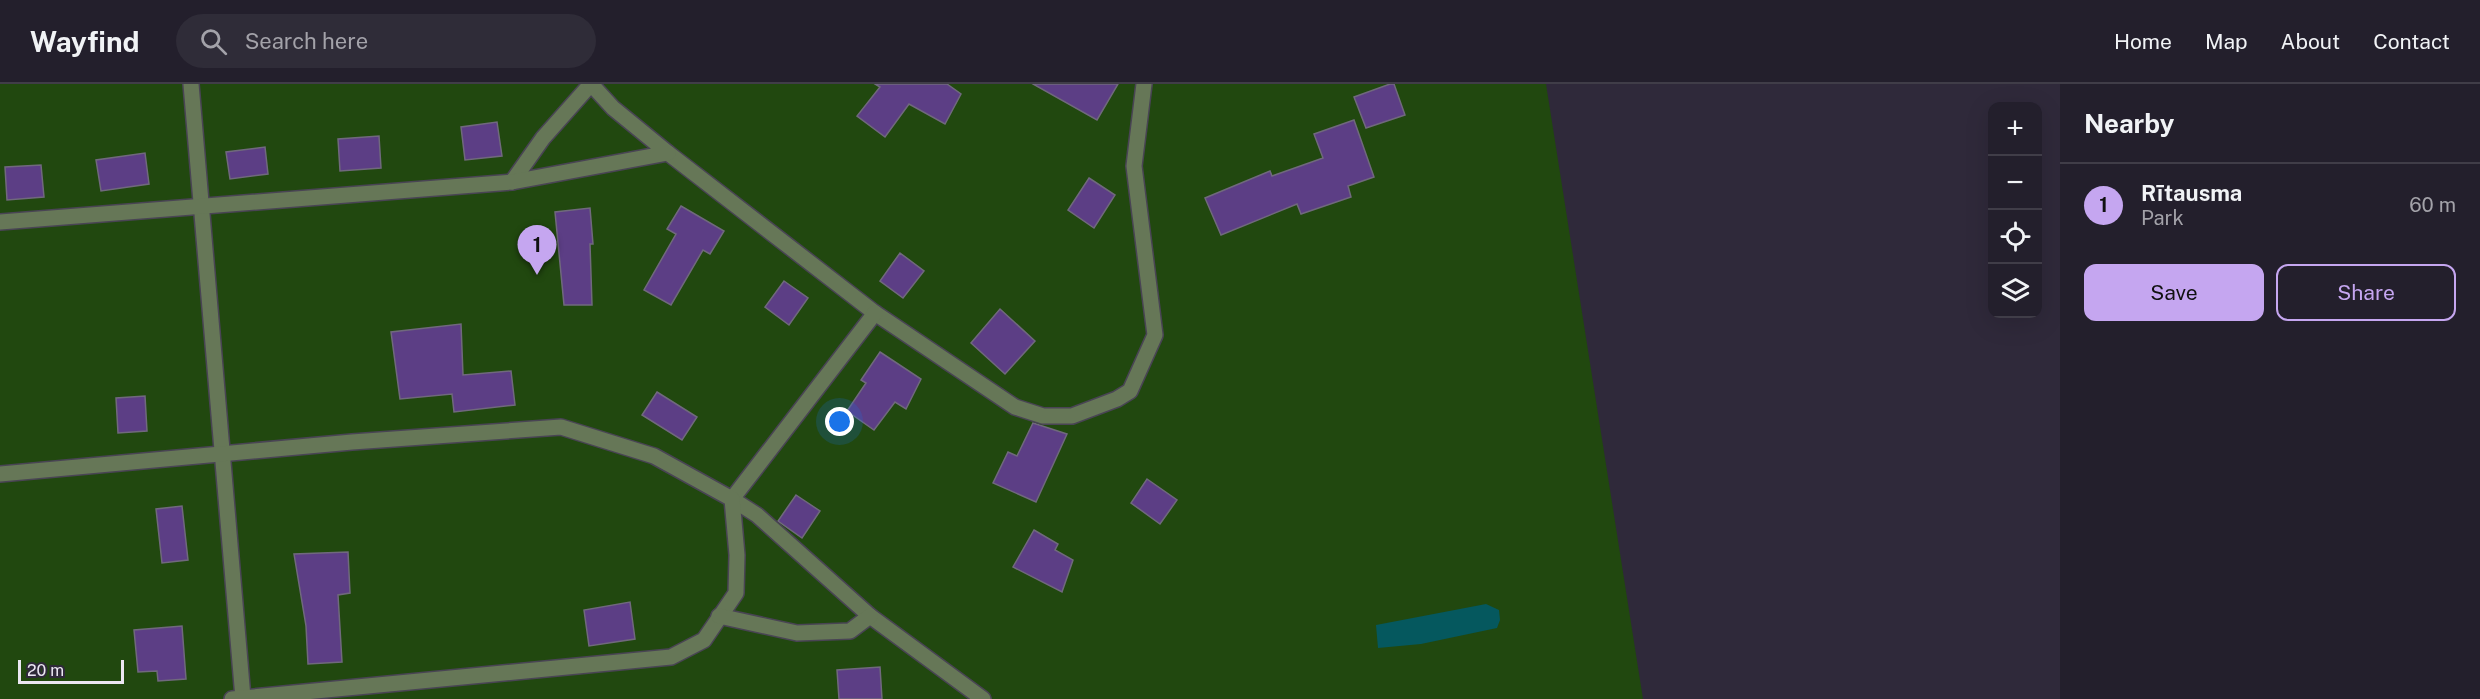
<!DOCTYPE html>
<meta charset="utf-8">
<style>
body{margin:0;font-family:"Public Sans",sans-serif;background:#2f2c38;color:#f1f3f6}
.controls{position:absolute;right:18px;top:18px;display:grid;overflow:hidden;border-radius:12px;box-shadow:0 6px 24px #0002}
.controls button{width:54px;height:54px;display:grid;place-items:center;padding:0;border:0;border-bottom:2px solid #403d48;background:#231f2c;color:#f1f3f6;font:30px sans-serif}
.scale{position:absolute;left:18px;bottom:15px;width:106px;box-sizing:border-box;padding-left:6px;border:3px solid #ebe7f2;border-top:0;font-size:16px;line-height:21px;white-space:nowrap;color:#ebe7f2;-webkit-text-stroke:4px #2f293a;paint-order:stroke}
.you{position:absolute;left:840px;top:338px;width:21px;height:21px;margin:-15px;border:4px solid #fff;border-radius:50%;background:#1a73e8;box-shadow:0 0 0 9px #1a73e833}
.badge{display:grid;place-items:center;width:39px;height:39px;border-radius:50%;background:#c5a6f0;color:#111;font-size:20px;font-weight:700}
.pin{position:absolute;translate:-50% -50px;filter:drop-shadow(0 2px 3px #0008)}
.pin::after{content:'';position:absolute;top:32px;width:21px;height:18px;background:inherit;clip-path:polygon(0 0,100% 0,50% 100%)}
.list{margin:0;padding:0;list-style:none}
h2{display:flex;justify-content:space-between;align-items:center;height:78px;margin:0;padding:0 24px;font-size:26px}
h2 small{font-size:20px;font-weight:400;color:#a3a2a9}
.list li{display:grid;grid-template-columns:39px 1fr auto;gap:18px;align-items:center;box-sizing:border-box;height:84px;padding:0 24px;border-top:2px solid #403d48}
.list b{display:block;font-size:22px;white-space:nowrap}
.list p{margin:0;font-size:20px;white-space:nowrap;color:#a3a2a9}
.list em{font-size:20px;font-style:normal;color:#a3a2a9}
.actions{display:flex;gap:12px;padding:18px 24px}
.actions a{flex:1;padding:14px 0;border:2px solid #c5a6f0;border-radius:12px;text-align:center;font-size:21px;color:#c5a6f0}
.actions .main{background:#c5a6f0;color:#111}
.icon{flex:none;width:33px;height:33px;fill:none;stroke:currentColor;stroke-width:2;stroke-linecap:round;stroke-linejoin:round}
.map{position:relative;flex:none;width:2060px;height:615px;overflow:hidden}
header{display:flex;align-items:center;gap:36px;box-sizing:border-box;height:84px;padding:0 30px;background:#231f2c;border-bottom:2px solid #403d48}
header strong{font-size:28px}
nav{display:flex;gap:33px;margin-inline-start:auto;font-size:21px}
.search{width:420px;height:54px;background:#2f2c38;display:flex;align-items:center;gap:15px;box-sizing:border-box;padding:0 21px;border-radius:33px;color:#a3a2a9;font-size:22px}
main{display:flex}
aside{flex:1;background:#231f2c}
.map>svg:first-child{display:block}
.green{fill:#21480f}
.water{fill:#05585e}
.building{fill:#5c3e85;stroke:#70697d;stroke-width:1.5}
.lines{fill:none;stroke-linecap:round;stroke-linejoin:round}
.minor-casing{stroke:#494454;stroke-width:18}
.minor{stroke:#667757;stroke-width:15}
</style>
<header>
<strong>Wayfind</strong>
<div class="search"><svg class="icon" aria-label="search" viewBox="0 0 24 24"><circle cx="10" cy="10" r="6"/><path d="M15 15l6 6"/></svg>Search here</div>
<nav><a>Home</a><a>Map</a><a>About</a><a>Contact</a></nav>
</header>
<main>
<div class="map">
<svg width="2060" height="615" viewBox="0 0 2060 615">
<rect width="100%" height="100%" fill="#2f293a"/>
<path class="green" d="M0 0H1546L1643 615H0Z"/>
<path class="water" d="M1486 520 1499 526 1500 536 1497 544 1421 560 1378 564 1376 541Z"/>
<g class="building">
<path d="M875 0H947L961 10 945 40 909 20 885 53 857 32 880 3Z"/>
<path d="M1033 0H1118L1097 36Z"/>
<path d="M1390 0H1394L1405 31 1366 44 1354 13Z"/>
<path d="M1354 36 1374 93 1348 102 1351 113 1301 130 1297 120 1221 151 1205 114 1270 87 1272 92 1323 74 1314 50Z"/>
<path d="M497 38 502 72 465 76 461 43Z"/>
<path d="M379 52 381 84 340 87 338 55Z"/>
<path d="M265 63 268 90 230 95 226 68Z"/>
<path d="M145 69 149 100 101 107 96 76Z"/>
<path d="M41 81 44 113 7 116 5 83Z"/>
<path d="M1089 94 1115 111 1094 144 1068 126Z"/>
<path d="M681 122 724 147 710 170 703 166 671 221 644 206 676 150 667 145Z"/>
<path d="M590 124 593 160H590L592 221H564L555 128Z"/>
<path d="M900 169 924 187 903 214 880 197Z"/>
<path d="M784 197 808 214 789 241 765 223Z"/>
<path d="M1000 225 1035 257 1005 290 971 259Z"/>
<path d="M461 240 463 291 511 287 515 321 454 328 452 310 400 315 391 248Z"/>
<path d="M880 268 921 295 906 325 895 318 874 346 847 327 866 299 861 296Z"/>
<path d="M657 308 697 333 682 356 642 331Z"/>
<path d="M145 312 147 347 118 349 116 314Z"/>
<path d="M1033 339 1067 350 1036 418 993 399 1008 368 1017 372Z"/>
<path d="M1147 395 1177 416 1160 440 1131 419Z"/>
<path d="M796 411 820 427 802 454 778 437Z"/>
<path d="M182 422 188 476 162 479 156 425Z"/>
<path d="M1034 446 1058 460 1055 466 1073 476 1062 508 1013 483Z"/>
<path d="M348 468 350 509 338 511 342 578 308 580 306 542 294 470Z"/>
<path d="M630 518 635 555 589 562 584 526Z"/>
<path d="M182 542 186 595 158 597 157 587 138 588 134 546Z"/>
<path d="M880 583 882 615H839L837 586Z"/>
</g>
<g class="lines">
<defs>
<g id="minor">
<path d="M191 0 243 614"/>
<path d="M668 69 875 229 1015 323 1043 332H1072L1117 315 1130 307 1155 251 1134 82 1144 0"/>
<path d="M512 98 543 54 590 1"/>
<path d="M0 138 512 98 668 69 613 24 591 0"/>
<path d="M875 229 732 415 757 431 870 532 983 615"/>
<path d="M0 390 352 358 561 343 654 372 732 415 737 471 736 509 704 556 671 573 232 615"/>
<path d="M719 532 797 549 850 547 870 532"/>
</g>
</defs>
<use href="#minor" class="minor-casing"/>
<use href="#minor" class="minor"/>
</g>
</svg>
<div class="controls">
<button>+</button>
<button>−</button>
<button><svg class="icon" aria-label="locate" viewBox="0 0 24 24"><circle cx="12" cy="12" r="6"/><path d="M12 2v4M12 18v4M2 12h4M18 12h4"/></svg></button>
<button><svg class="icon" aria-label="layers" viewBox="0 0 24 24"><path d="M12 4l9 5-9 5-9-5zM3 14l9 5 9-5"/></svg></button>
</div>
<div class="scale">20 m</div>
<div class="you"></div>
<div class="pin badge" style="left:537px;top:191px">1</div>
</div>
<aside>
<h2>Nearby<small></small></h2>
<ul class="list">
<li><span class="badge">1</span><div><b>Rītausma</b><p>Park</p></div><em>60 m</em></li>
</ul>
<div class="actions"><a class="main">Save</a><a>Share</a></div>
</aside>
</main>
